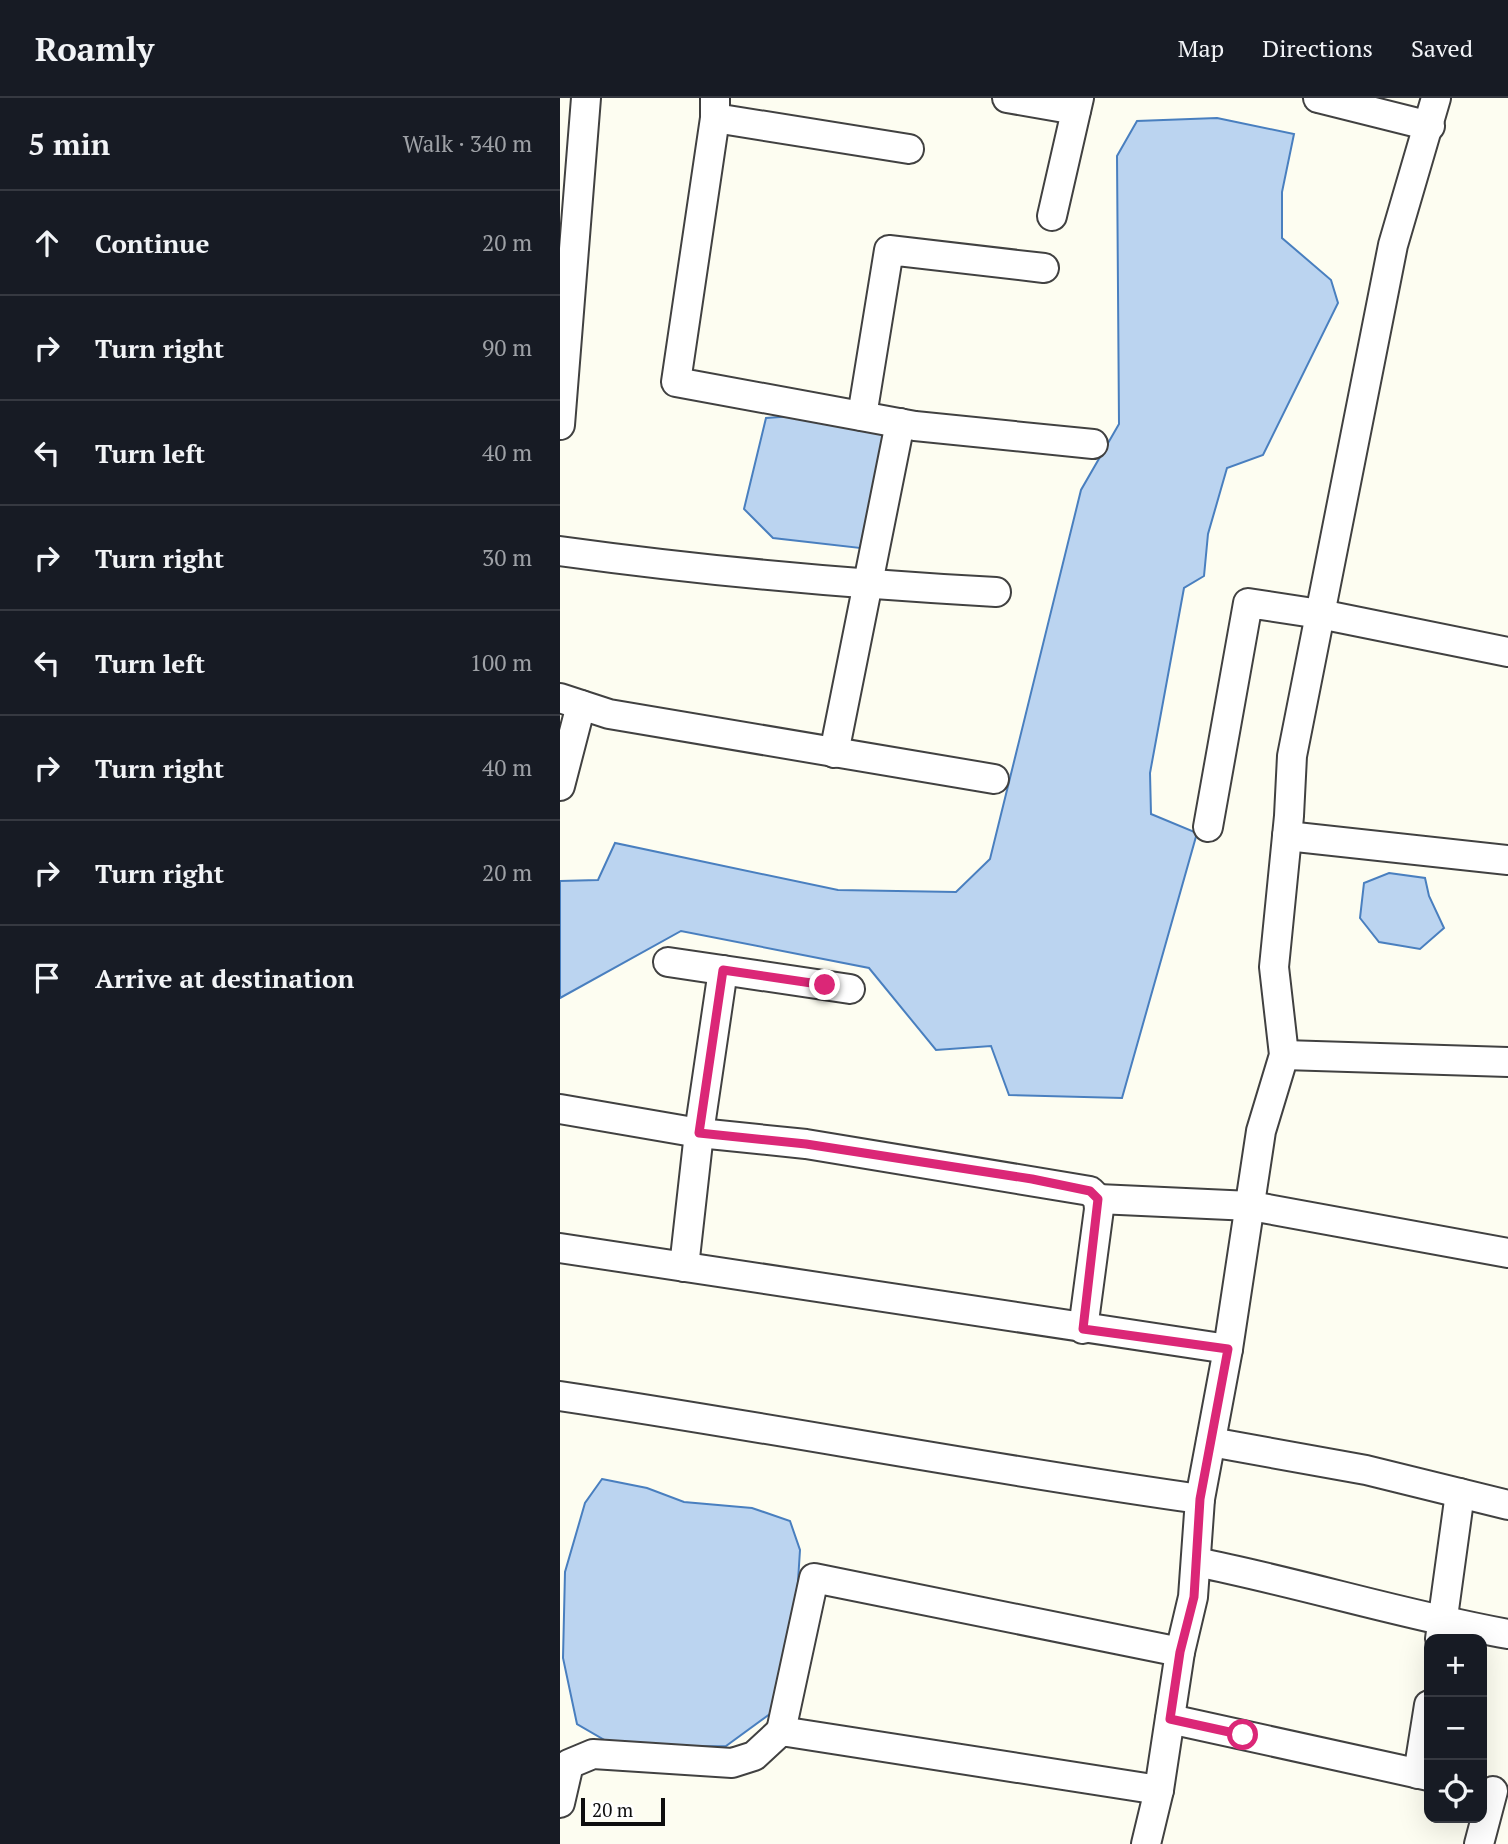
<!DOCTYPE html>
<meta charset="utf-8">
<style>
body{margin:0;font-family:"PT Serif",serif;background:#242831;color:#f1f3f6}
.controls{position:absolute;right:21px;bottom:21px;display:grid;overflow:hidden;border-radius:14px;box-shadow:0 7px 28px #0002}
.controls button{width:63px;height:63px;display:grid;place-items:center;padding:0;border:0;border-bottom:2px solid #363941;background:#171b24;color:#f1f3f6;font:35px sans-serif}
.scale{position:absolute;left:21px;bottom:18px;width:84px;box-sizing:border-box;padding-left:7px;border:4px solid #0e0e0e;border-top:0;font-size:19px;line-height:24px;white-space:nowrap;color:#0e0e0e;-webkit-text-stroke:5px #fff;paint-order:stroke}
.stop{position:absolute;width:21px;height:21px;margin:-16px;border:5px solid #db2777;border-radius:50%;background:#fff}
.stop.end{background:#db2777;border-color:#fff;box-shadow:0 2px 7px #0008}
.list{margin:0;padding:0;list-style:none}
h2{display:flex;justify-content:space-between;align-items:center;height:91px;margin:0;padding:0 28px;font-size:30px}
h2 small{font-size:23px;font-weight:400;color:#9ea1a6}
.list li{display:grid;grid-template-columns:46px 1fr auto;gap:21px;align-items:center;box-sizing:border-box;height:105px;padding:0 28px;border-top:2px solid #363941}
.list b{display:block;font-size:26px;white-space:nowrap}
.list em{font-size:23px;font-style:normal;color:#9ea1a6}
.icon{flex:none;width:38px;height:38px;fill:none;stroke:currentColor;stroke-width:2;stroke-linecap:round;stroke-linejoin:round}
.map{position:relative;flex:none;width:948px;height:1746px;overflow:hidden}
header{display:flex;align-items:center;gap:42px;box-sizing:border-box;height:98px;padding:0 35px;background:#171b24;border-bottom:2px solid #363941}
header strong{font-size:33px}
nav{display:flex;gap:38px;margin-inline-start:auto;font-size:24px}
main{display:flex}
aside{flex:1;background:#171b24}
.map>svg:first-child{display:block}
.water{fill:#bbd4f0;stroke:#497fbf;stroke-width:2}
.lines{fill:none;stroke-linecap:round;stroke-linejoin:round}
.street-casing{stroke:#414141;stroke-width:32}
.street{stroke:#fff;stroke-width:28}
.route{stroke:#db2777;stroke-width:9}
</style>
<header>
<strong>Roamly</strong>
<nav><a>Map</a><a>Directions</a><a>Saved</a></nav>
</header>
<main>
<aside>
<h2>5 min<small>Walk · 340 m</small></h2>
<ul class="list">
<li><svg class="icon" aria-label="ahead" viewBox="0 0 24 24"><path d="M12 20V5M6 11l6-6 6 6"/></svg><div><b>Continue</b></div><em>20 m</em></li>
<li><svg class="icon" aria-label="right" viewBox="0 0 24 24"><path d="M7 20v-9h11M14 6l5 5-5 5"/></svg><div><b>Turn right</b></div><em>90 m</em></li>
<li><svg class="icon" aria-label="left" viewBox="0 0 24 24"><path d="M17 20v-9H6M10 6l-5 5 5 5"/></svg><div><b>Turn left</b></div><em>40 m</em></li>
<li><svg class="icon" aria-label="right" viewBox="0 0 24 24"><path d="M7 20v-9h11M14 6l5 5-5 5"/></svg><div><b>Turn right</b></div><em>30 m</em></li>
<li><svg class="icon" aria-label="left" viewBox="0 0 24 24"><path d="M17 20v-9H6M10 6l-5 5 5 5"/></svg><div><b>Turn left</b></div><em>100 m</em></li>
<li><svg class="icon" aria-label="right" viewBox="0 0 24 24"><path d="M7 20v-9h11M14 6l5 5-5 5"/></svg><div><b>Turn right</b></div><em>40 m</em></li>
<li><svg class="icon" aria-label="right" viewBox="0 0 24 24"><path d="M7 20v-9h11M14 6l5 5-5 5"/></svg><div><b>Turn right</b></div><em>20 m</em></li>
<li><svg class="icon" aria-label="arrive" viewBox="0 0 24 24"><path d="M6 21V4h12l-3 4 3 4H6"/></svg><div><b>Arrive at destination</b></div></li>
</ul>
</aside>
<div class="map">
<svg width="948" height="1746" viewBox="0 0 948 1746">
<rect width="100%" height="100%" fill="#fdfdf1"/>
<g class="water">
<path d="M657 20 734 36 722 94V140L771 182 778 205 703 357 667 370 648 436 644 478 624 490 590 675 591 716 637 735 562 1000 449 997 431 948 376 952 309 870 121 833 0 900V783L38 782 55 745 278 792 396 794 430 761 521 392 559 326 557 58 577 23Z"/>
<path d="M248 317 325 336 300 450 213 440 184 411 206 320Z"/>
<path d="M829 775 865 780 869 798 884 830 860 851 819 844 800 820 804 785Z"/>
<path d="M42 1381 87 1390 124 1404 192 1410 230 1423 240 1452 235 1530 214 1613 166 1648 113 1649 48 1644 17 1626 3 1560 5 1474 25 1405Z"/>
</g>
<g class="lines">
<defs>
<g id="street">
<path d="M155 0V20L116 284 355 328 533 346"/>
<path d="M447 0 516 12"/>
<path d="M758 0 870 28"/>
<path d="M155 20 349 51"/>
<path d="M492 118 519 0"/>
<path d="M302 318 329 152 484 170"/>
<path d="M0 327 26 0"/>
<path d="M0 453C145 473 290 486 436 494"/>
<path d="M0 600 49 616 434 681"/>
<path d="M274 655 340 325"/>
<path d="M0 688 21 607"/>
<path d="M648 729 688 505 760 516 948 554"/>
<path d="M727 738 948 762"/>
<path d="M108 864 290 891"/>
<path d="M724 957 948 964"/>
<path d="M0 1011 139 1035 246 1046 530 1093 538 1101 539 1111 523 1231"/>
<path d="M538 1101 691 1108 948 1155"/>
<path d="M0 1150 668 1251"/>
<path d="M124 1169 139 1035 163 872"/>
<path d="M0 1298C214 1330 426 1371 640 1401"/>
<path d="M651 1344 806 1372 948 1407"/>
<path d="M636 1464C741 1485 843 1517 948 1536"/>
<path d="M880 1541 900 1395"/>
<path d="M610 1621 869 1678"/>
<path d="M221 1633 254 1480 620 1554"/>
<path d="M858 1676 869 1607"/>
<path d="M0 1705 9 1666 33 1656 172 1665 194 1658 221 1633 599 1692"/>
<path d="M586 1746 599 1692 620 1554 633 1499 640 1401 668 1251 701 1033 724 957 714 869 729 718 732 658 833 147 876 0"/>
<path d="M919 1746 933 1693"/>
</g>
</defs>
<use href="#street" class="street-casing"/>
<use href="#street" class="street"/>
</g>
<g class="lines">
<path class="route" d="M265 887 163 872 139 1035 246 1046 472 1081 530 1093 538 1101 523 1231 668 1251 640 1401 634 1499 620 1554 610 1621 683 1637"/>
</g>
</svg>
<div class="controls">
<button>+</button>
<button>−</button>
<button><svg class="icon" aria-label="locate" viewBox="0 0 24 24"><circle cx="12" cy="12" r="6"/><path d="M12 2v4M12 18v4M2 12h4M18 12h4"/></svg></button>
</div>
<div class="scale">20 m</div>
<div class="stop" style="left:683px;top:1637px"></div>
<div class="stop end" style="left:265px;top:887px"></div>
</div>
</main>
